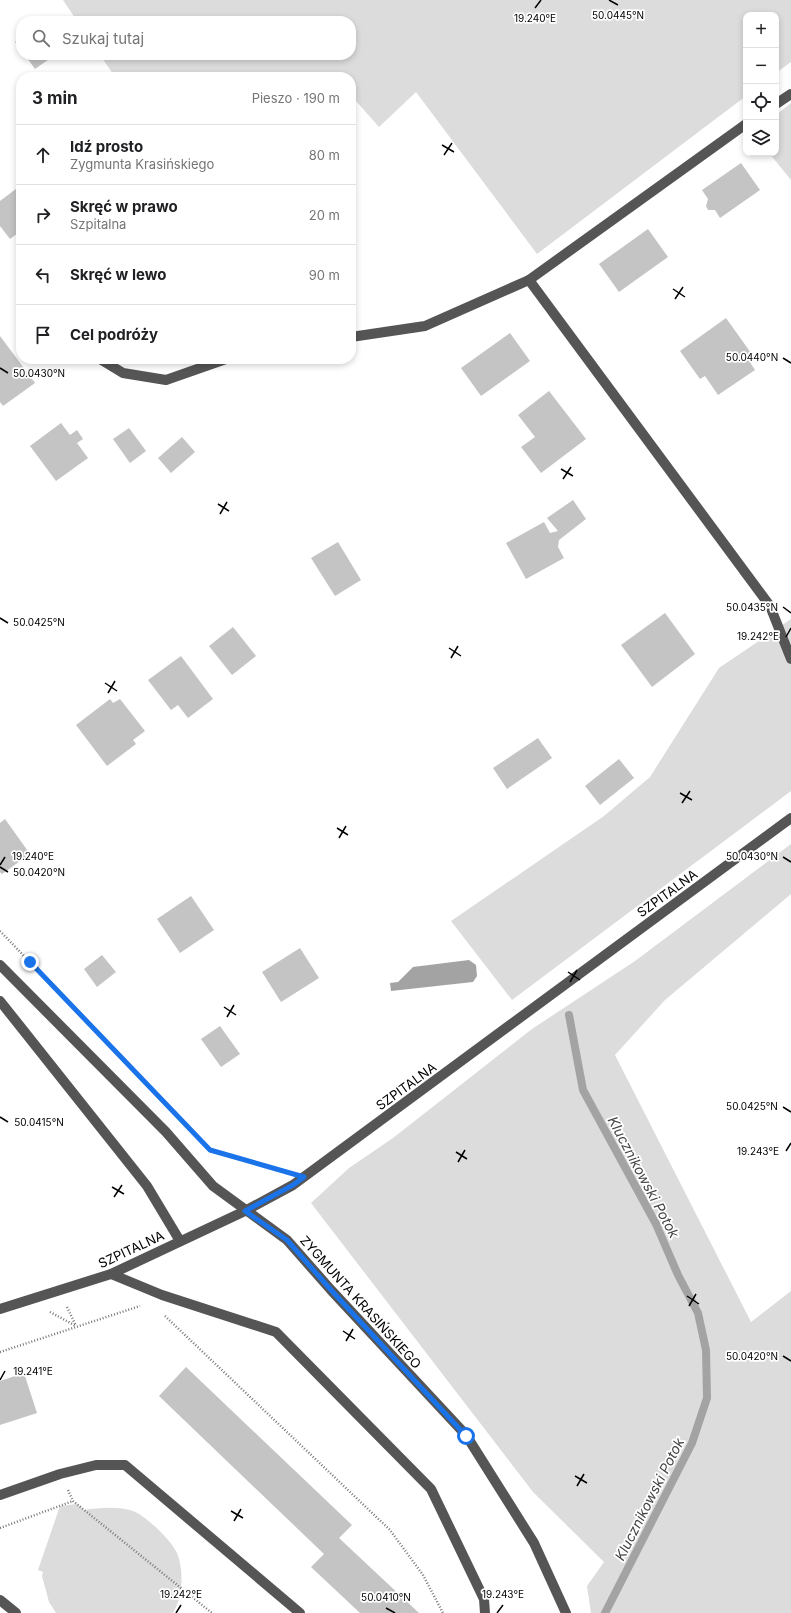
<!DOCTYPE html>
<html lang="pl">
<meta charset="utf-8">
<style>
body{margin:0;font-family:Inter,sans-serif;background:#f2f2f2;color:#202124}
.controls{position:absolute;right:12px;top:12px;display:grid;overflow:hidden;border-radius:8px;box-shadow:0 2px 6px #0003}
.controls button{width:36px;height:36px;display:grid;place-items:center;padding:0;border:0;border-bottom:1px solid #e0e0e0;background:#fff;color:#202124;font:20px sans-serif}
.stop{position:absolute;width:12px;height:12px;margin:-9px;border:3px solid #1a73e8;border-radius:50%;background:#fff}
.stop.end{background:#1a73e8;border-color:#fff;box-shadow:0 1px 4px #0008}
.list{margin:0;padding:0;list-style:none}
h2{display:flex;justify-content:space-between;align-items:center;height:52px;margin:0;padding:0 16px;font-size:17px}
h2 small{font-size:13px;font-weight:400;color:#757577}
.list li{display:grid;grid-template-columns:26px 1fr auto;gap:12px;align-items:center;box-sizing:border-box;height:60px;padding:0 16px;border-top:1px solid #e0e0e0}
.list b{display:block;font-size:15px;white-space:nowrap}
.list p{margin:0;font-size:13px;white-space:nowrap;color:#757577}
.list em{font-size:13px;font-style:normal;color:#757577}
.icon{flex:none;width:22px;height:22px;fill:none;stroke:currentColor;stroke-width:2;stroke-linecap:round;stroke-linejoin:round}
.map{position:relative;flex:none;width:791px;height:1613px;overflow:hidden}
.search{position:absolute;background:#fff;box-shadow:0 2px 6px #0003;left:16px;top:16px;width:340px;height:44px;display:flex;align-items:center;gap:10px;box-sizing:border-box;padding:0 14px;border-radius:16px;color:#757577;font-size:15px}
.panel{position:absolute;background:#fff;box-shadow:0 2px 6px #0003;left:16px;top:72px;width:340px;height:292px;border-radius:16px}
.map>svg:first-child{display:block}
.green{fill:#dcdcdc}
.water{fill:#a3a3a3}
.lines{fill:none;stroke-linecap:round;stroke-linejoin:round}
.stream{stroke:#a3a3a3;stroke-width:8}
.building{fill:#c4c4c4}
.path{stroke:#777;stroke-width:2.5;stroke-dasharray:1 2;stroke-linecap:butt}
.minor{stroke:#555;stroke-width:10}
.route{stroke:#1a73e8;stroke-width:5}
.ticks{fill:none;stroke:#000;stroke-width:1.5}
.labels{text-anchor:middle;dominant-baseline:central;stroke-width:3.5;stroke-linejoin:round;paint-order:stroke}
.street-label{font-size:13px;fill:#000;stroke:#fff}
.water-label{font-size:14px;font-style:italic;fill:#444;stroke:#fff}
.ticks-label{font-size:10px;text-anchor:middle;fill:#000;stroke:#fff;stroke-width:3.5;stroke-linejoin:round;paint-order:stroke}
</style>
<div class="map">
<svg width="791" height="1613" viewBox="0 0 791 1613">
<rect width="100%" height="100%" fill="#fff"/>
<g class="green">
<path d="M63 0H791V62L776 73V15H746V96L537 254 416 92 379 127 356 101H351V77H115L100 55H351V21H77Z"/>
<path d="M791 103V180L769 153H776V115Z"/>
<path d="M791 619V791L512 1000 451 921 604 816 650 777 719 668Z"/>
<path d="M791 844V894L665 1000 615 1055 751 1322 791 1291V1613H591L587 1586 604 1562 533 1492 311 1203 349 1168 393 1138 532 1029 635 961Z"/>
<path d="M77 1504 84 1510C97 1508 119 1506 133 1511 146 1516 171 1540 177 1553 184 1570 183 1597 173 1613H56L49 1602 42 1576 43 1572 38 1570 60 1506Z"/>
</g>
<path class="water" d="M469 960 476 965 477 976 473 982 391 991 390 983 398 982 413 967Z"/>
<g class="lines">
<path class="stream" d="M569 1015 583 1090 656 1224 678 1275 698 1313 706 1350 707 1398 692 1443 605 1613"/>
</g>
<g class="building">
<path d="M21 37V49L15 42Z"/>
<path d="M25 55H55L35 69Z"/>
<path d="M741 163 760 190 720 218 715 210H708L706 206 708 199 702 190Z"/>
<path d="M20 186 21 231 10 239 0 226V201Z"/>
<path d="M648 229 668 257 619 292 599 264Z"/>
<path d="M726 318 751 353 746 356 755 370 718 395 705 376 700 379 680 351Z"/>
<path d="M510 333 530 361 481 396 461 368Z"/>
<path d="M0 336 35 383 3 406 0 402Z"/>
<path d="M549 391 586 439 541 473 521 447 535 437 518 415Z"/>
<path d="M61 423 70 435 77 430 83 439 77 443 88 458 56 481 30 446Z"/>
<path d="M129 428 146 451 130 463 113 439Z"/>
<path d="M182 437 195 452 171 473 158 458Z"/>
<path d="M573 500 586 519 559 540 558 547 564 558 526 579 506 543 544 522 550 533 558 531 547 518Z"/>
<path d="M338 542 361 580 335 596 311 558Z"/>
<path d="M665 613 695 654 652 687 621 645Z"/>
<path d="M233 627 256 656 232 675 209 646Z"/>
<path d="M181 656 213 699 188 718 178 705 171 710 148 680Z"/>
<path d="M110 699 113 703 120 699 145 731 133 740 136 744 107 766 76 725Z"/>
<path d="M538 738 552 758 507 789 493 768Z"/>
<path d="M619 759 634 778 600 805 585 786Z"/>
<path d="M5 819 30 854 2 874 0 872V823Z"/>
<path d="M191 896 214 930 180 953 157 919Z"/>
<path d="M300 948 319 978 281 1002 262 972Z"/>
<path d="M102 955 116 972 97 987 84 969Z"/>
<path d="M220 1026 240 1054 221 1067 201 1039Z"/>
<path d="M186 1367 352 1525 339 1538 419 1613H360L311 1567 324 1554 159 1396Z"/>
<path d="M24 1373 37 1413 0 1425V1381Z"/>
</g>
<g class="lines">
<g class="path">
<path d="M0 931 147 1084"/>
<path d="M189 1128 210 1150 282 1170"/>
<path d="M67 1307 76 1326"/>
<path d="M50 1312 76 1326"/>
<path d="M165 1316 390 1530 423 1575 443 1613"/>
<path d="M0 1352 140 1306"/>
<path d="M68 1490 73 1501 212 1613"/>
<path d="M0 1528 73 1501"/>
</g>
<g class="minor">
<path d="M776 104 791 94"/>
<path d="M529 280 770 606 791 659"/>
<path d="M351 337 425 326 529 280 746 124"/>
<path d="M100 359 123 373 166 380 226 359"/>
<path d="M0 965 166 1132 213 1186 287 1240 331 1290 466 1435 534 1543 566 1613"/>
<path d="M0 1001 147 1186 180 1241"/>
<path d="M111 1274 162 1295 276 1332 431 1489 484 1599 485 1613"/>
<path d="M0 1309 111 1274 245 1211 293 1185 791 818"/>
<path d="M0 1495 60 1474 96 1465H125L300 1613"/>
<path d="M0 1600 16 1613"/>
</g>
</g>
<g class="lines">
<path class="route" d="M30 962 210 1150 304 1177 293 1185 245 1211 287 1240 331 1290 466 1436"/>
</g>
<path class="ticks" d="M609 0 618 5M535 8 541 0M442 145 454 152M444 155 452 143M673 289 685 297M675 299 683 287M783 358 791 363M0 368 8 373M561 469 573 476M563 479 571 467M218 504 229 511M220 514 227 502M783 607 791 613M0 618 8 623M786 637 791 628M449 648 461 656M451 658 458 646M105 683 117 691M108 693 115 681M680 793 692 800M682 803 690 791M337 828 348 835M339 838 346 826M783 857 791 862M0 865 5 857M0 867 8 872M568 972 580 980M570 982 577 970M224 1007 236 1015M227 1017 234 1005M783 1107 791 1112M0 1117 8 1122M786 1151 791 1143M456 1152 467 1159M458 1162 465 1150M112 1187 124 1194M114 1197 122 1185M687 1296 699 1304M689 1306 696 1294M343 1331 355 1339M346 1341 353 1329M783 1356 791 1361M0 1380 5 1371M575 1476 587 1483M577 1486 584 1474M231 1511 243 1518M234 1521 241 1509M386 1608 395 1613M176 1613 181 1605M497 1613 503 1605"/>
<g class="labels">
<g class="street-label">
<text transform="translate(667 893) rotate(-36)">SZPITALNA</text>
<text transform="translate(406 1086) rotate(-36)">SZPITALNA</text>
<text transform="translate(131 1249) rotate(-25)">SZPITALNA</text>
<text transform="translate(361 1302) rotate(48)">ZYGMUNTA KRASIŃSKIEGO</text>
</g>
<g class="water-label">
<text transform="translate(644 1177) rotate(62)">Klucznikowski Potok</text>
<text transform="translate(649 1499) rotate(-63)">Klucznikowski Potok</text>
</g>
</g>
<g class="ticks-label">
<text x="618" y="19">50.0445°N</text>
<text x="535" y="22">19.240°E</text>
<text x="752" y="361">50.0440°N</text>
<text x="39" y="377">50.0430°N</text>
<text x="752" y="611">50.0435°N</text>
<text x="39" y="626">50.0425°N</text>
<text x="758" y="640">19.242°E</text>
<text x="33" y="860">19.240°E</text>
<text x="752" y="860">50.0430°N</text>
<text x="39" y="876">50.0420°N</text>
<text x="752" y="1110">50.0425°N</text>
<text x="39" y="1126">50.0415°N</text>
<text x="758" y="1155">19.243°E</text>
<text x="752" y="1360">50.0420°N</text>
<text x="33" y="1375">19.241°E</text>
<text x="181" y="1598">19.242°E</text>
<text x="503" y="1598">19.243°E</text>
<text x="386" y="1601">50.0410°N</text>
</g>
</svg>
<div class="controls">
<button>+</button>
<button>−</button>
<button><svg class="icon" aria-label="locate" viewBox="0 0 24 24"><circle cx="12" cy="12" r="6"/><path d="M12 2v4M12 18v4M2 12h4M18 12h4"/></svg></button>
<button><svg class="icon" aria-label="layers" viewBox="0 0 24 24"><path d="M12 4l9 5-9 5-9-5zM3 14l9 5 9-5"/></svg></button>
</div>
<div class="stop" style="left:466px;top:1436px"></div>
<div class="stop end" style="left:30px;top:962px"></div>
<div class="search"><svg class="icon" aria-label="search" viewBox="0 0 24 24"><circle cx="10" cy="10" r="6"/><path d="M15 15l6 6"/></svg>Szukaj tutaj</div>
<section class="panel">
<h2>3 min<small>Pieszo · 190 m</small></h2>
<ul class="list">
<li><svg class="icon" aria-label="ahead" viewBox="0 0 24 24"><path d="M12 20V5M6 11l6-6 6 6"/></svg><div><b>Idź prosto</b><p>Zygmunta Krasińskiego</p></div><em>80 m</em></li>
<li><svg class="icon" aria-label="right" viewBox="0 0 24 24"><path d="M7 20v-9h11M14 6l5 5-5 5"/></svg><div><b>Skręć w prawo</b><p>Szpitalna</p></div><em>20 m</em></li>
<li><svg class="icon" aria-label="left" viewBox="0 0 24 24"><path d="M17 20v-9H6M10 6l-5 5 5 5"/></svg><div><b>Skręć w lewo</b></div><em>90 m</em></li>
<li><svg class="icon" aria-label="arrive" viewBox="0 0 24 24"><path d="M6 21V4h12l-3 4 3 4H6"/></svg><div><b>Cel podróży</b></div></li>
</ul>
</section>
</div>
